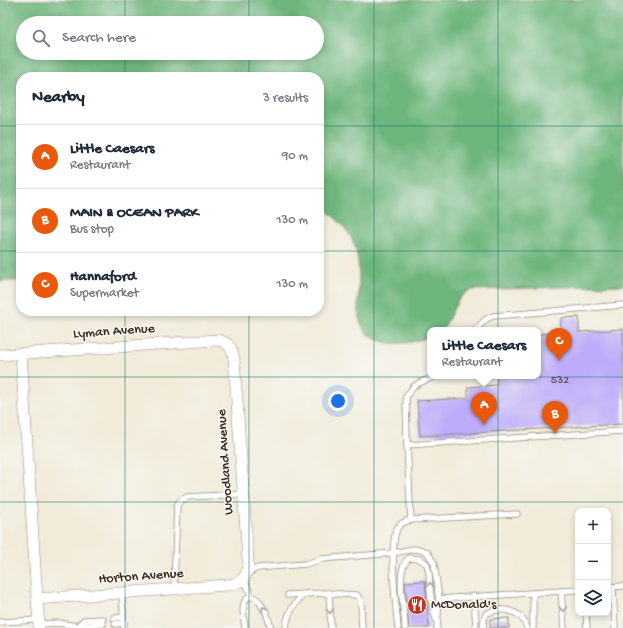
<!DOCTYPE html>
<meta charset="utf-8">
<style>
body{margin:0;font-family:"Gochi Hand",sans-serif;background:#f6f6f7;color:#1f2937}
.controls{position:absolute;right:12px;bottom:12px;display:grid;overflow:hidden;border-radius:8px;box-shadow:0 2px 6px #0003}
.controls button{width:36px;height:36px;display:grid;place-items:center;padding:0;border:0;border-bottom:1px solid #e0e1e3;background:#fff;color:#1f2937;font:20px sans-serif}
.you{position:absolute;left:338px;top:401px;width:14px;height:14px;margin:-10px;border:3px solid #fff;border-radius:50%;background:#1a73e8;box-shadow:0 0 0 6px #1a73e833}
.badge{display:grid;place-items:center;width:26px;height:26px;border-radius:50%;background:#ea580c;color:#fff;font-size:13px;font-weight:700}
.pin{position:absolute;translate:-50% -33px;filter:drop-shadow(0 1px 2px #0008)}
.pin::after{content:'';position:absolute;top:21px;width:14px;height:12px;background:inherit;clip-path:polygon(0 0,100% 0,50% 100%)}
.popup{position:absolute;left:427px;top:327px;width:114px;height:52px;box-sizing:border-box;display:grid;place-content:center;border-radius:8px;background:#fff;filter:drop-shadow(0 1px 3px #0005);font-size:13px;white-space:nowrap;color:#747a83}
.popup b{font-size:15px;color:#1f2937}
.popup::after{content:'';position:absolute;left:50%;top:100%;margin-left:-8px;border:8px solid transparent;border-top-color:#fff}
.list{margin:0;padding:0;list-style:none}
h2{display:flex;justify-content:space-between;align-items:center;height:52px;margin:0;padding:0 16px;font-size:17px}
h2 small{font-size:13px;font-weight:400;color:#747a83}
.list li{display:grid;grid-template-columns:26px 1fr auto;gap:12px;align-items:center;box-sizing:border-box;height:64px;padding:0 16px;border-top:1px solid #e0e1e3}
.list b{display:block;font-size:15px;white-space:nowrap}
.list p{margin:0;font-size:13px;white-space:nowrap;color:#747a83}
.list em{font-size:13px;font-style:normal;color:#747a83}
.icon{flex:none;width:22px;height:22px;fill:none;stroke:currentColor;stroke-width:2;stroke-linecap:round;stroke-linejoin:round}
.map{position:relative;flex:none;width:623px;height:628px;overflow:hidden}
.search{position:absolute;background:#fff;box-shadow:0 2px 6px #0003;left:16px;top:16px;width:308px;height:44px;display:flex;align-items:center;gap:10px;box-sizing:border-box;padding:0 14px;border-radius:22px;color:#747a83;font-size:15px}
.panel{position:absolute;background:#fff;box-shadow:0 2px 6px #0003;left:16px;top:72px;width:308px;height:244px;border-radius:16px}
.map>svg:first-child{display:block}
.forest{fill:#6db57b;stroke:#54704c;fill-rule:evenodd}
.building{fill:#bdacf9}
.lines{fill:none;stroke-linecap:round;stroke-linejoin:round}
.lane-casing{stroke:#968a7c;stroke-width:7}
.street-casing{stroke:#968a7c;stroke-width:12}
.lane{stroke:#fff;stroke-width:5.5}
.street{stroke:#fff;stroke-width:11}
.oneway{stroke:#a79f9a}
.grid{fill:none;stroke:#0f766e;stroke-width:1;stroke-opacity:0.55}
.labels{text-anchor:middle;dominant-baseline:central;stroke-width:3;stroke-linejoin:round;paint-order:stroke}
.number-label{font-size:12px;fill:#5c4a55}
.street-label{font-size:14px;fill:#3b2a1e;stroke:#f6f6f2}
.poi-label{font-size:14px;fill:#3b2a1e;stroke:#f6f6f2;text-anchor:start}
</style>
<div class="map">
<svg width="623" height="628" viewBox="0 0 623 628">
<rect width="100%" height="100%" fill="#f6f6f2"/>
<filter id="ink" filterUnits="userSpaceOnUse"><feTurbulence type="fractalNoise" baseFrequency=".025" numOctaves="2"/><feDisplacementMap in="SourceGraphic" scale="8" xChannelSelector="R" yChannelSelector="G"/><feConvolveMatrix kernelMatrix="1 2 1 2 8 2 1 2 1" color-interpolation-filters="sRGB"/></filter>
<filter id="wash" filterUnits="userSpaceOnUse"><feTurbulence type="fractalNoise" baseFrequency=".012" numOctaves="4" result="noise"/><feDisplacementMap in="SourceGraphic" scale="16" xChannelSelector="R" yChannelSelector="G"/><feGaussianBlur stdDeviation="0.9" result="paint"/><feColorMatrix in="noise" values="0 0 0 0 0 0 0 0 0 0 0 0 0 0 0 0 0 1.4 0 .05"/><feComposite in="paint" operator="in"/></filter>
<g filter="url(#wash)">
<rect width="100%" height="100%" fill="#f1ebd9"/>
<path class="forest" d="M0 0H623V285L471 290C456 295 452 315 444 328L441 330H430V336C404 348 363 349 358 313 358 292 362 263 354 244 348 227 332 215 319 204V77H21V281H0ZM23 23H317V53H23Z"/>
<g id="blocks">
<g class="building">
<path d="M579 317V332L623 329V424L420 436 417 401 468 398V387L497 385V376H538V334L561 333V318Z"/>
<path d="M425 581 429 628H409L405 582Z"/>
<path d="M509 618V628H490V619Z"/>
</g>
</g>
</g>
<g filter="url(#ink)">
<use href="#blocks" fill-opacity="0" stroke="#968a7c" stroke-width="1"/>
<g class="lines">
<defs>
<g id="lane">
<path d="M475 330 486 319 493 316 623 305"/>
<path d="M407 445 623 431"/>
<path d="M411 520 407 445 406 397 413 387 419 383 436 376"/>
<path d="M247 573 258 568 305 564 322 559 393 553 413 549 422 550 427 552 434 563 439 599 437 628"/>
<path d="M244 578 251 596 258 600 266 612 271 628"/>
<path d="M608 587 623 586"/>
<path d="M613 587 615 628"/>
<path d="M174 589 177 505 180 501 187 497 244 494"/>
<path d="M561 591 564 628"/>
<path d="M122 593 124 628"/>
<path d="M329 593 331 628"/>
<path d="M533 593V628"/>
<path d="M288 595 322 593 357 595 361 603 362 628"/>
<path d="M474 596 476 628"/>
<path d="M439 599 578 590"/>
<path d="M586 613 587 628"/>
<path d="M114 618 123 617"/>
<path d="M0 622 38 620"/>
<path d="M39 624 59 623 77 626 103 624"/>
<path d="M115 624 124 623"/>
<path d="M77 626 84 620 103 619"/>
<path d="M245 628C244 618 239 600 251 596"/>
<path d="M286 628C287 615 294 603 304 595"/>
<path d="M398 628C396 607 388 543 398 527 402 522 406 521 411 520L517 514"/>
<path d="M405 628C405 610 394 570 409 558L420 559 427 564 429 574 431 600 436 619"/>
<path d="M483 628 484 619 486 614C501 605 523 611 527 628"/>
</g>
<g id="street">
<path d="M21 353 39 628"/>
<path d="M0 355 217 340C229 342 232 348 234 359L248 560C249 575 243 584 227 585L37 599"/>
</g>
</defs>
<use href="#lane" class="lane-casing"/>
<use href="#street" class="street-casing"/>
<use href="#lane" class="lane"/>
<use href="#street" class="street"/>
</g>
<defs><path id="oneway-chevron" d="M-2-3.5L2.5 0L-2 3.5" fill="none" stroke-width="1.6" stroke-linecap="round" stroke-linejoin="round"/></defs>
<g class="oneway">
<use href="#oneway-chevron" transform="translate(430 585) rotate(-94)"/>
<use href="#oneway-chevron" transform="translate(264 609) rotate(-118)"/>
<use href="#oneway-chevron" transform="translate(563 609) rotate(85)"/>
<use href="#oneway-chevron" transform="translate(330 611) rotate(87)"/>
</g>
</g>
<path class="grid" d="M125 0V23M249 0V23M374 0V628M498 0V628M125 53V77M249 53V77M0 126H21M319 126H623M0 251H21M319 251H623M125 311V628M249 311V628M0 377H623M0 502H623"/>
<defs>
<symbol id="restaurant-disc" viewBox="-11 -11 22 22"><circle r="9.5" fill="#c8321e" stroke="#f6f6f2"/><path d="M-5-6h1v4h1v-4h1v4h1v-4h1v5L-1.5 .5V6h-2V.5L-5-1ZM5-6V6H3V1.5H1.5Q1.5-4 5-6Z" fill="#fff"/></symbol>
</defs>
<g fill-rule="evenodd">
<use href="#restaurant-disc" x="406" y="594" width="22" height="22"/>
</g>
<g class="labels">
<g class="number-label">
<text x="560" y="381">532</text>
</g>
<g class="street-label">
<text transform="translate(114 332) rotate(-4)">Lyman Avenue</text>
<text transform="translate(226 462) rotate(-94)">Woodland Avenue</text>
<text transform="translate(141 577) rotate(-4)">Horton Avenue</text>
</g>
<g class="poi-label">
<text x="431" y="605">McDonald's</text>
</g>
</g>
</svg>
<div class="controls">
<button>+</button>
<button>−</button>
<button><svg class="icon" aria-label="layers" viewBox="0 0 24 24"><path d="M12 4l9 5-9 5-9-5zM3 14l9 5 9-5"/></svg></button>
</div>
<div class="you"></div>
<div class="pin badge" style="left:484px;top:425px">A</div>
<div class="popup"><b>Little Caesars</b>Restaurant</div>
<div class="pin badge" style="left:555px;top:434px">B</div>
<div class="pin badge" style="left:559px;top:361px">C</div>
<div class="search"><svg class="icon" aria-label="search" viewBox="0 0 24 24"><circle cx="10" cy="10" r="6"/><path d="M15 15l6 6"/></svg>Search here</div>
<section class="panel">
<h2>Nearby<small>3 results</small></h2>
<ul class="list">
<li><span class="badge">A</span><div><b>Little Caesars</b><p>Restaurant</p></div><em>90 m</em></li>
<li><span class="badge">B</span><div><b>MAIN &amp; OCEAN PARK</b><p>Bus stop</p></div><em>130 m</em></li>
<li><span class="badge">C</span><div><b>Hannaford</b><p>Supermarket</p></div><em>130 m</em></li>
</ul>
</section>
</div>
